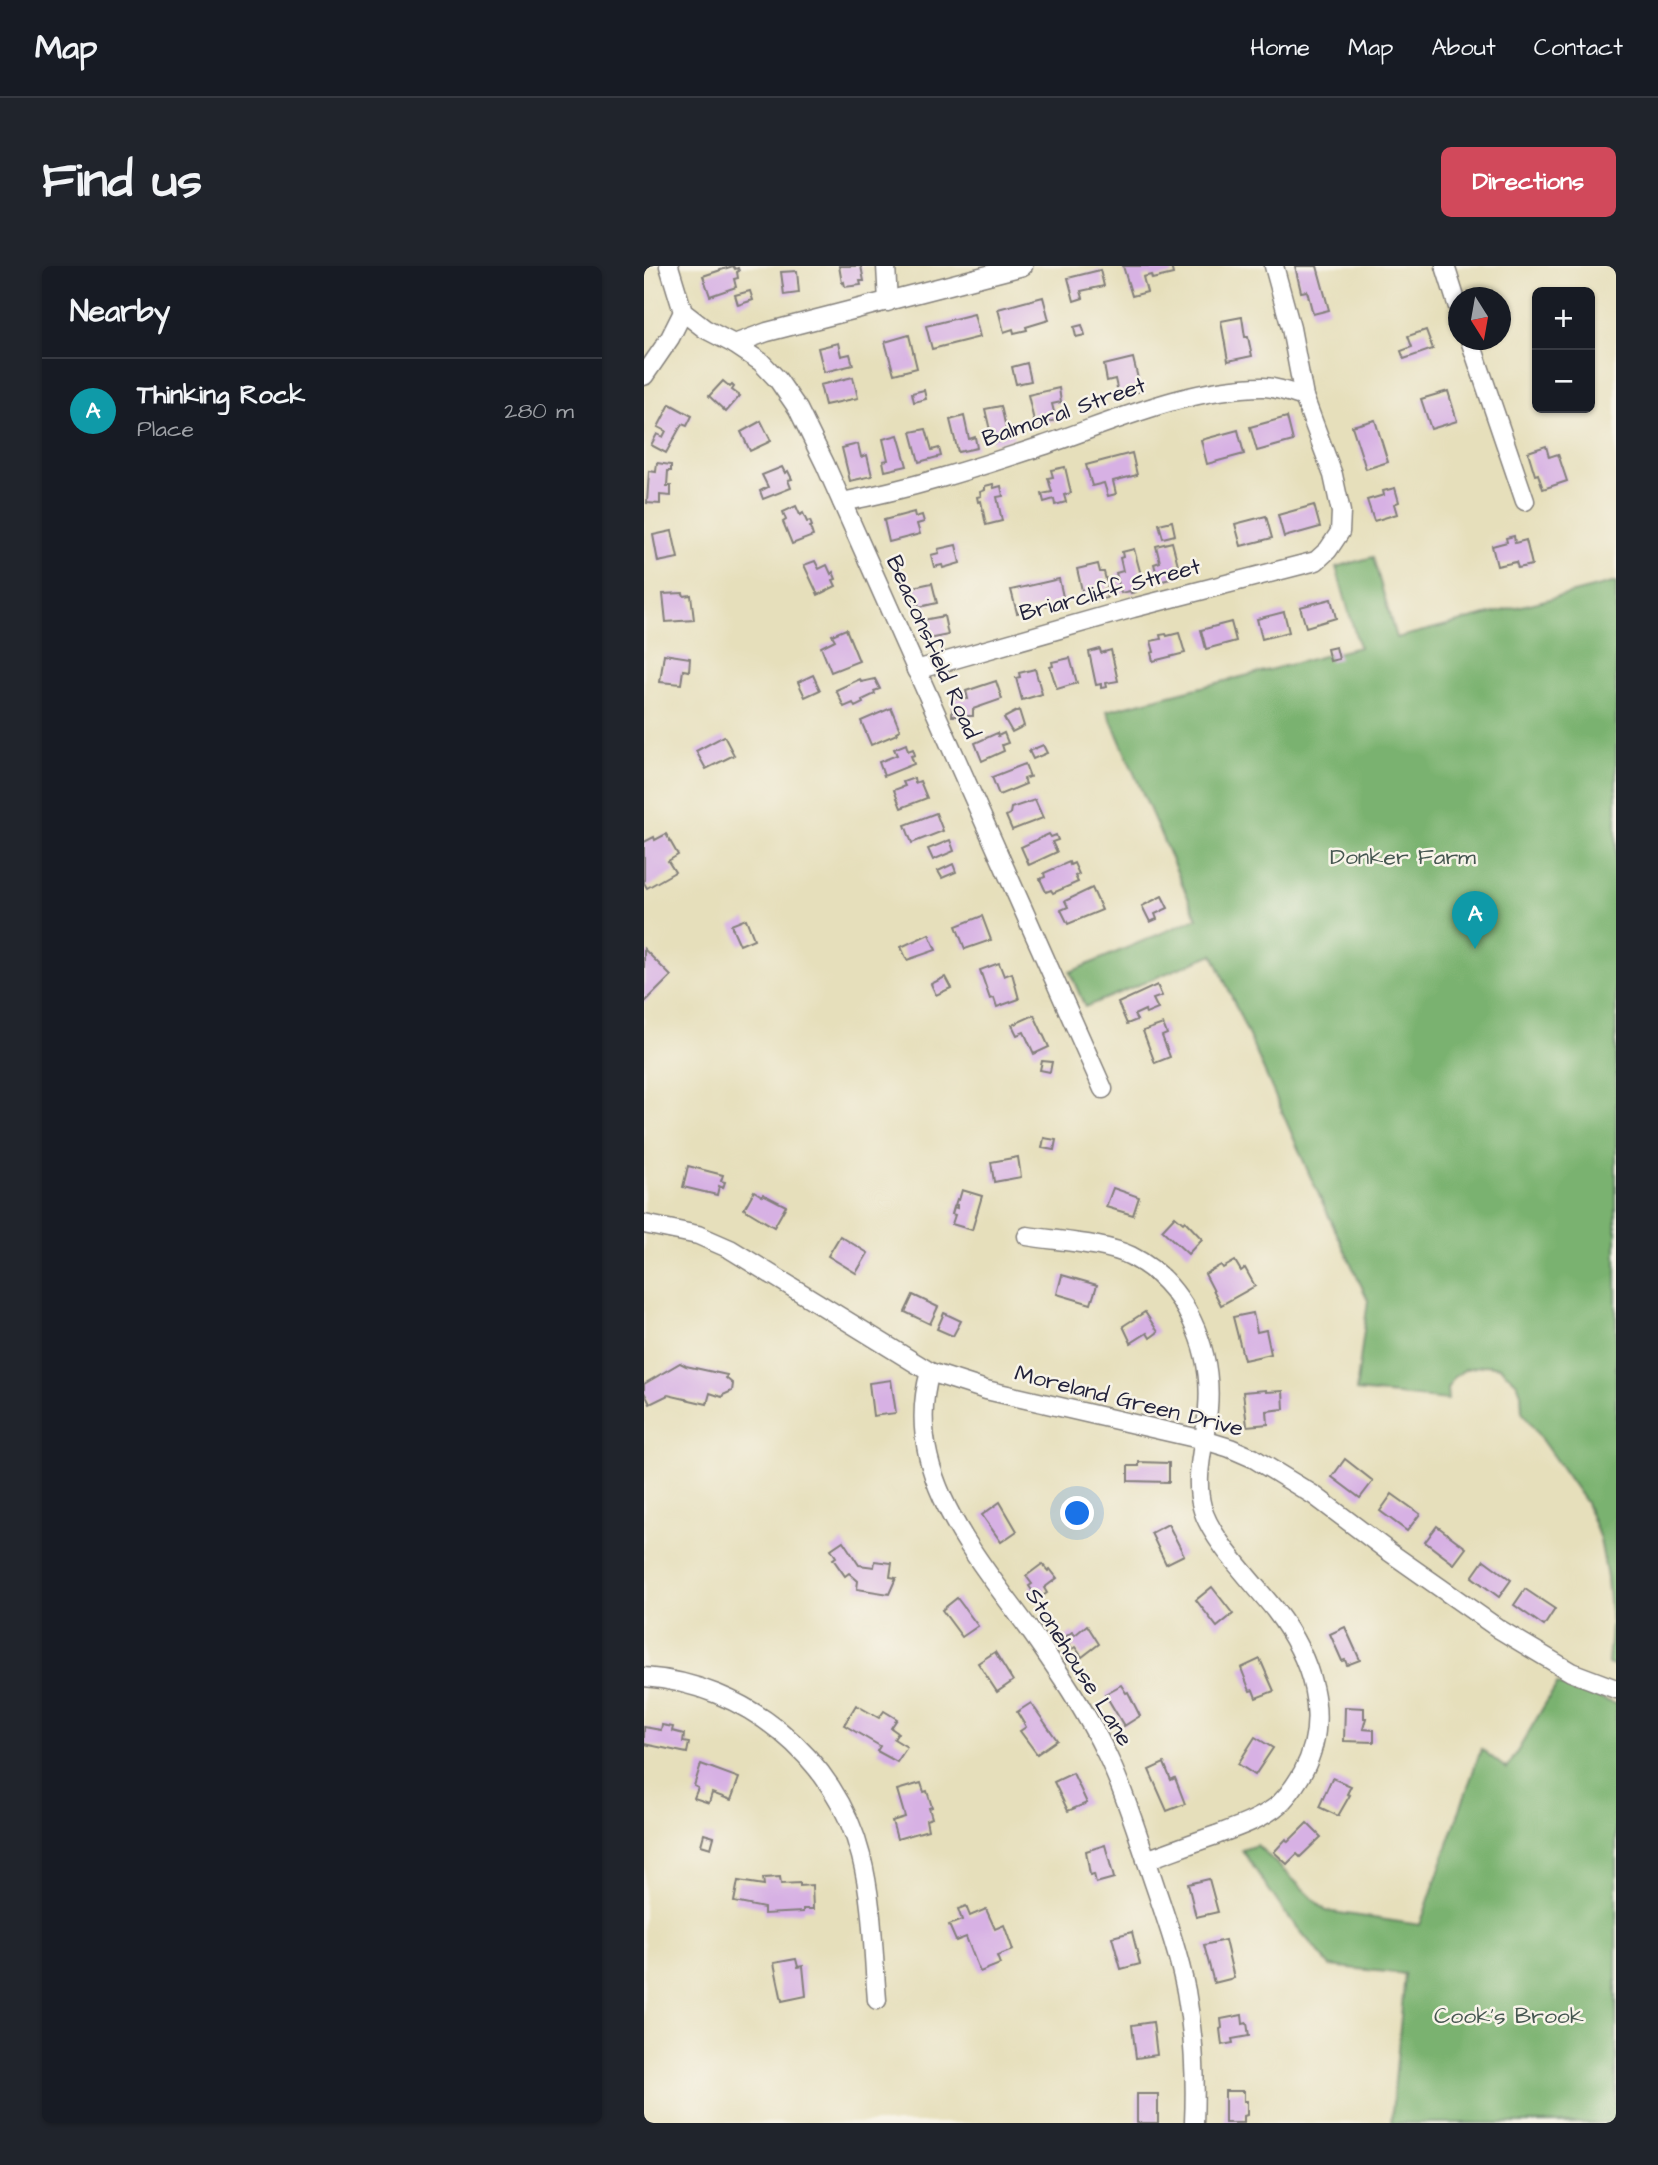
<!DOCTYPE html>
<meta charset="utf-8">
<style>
body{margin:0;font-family:"Architects Daughter",sans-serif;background:#20242c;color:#f1f3f6}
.controls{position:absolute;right:21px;top:21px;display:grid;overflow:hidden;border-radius:10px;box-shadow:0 2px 5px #0004}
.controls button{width:63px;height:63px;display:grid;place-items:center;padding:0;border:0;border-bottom:2px solid #363941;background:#171b24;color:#f1f3f6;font:35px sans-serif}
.compass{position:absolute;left:804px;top:21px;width:63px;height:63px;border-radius:50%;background:#171b24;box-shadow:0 2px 5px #0004;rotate:169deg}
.you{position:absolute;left:434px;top:1248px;width:24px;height:24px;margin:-18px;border:5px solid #fff;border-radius:50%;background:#1a73e8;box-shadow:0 0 0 10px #1a73e833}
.badge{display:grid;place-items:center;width:46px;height:46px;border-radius:50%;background:#d1495b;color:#fff;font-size:23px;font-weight:700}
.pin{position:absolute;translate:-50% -58px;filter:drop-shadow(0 2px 4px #0008)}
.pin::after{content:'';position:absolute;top:37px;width:24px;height:21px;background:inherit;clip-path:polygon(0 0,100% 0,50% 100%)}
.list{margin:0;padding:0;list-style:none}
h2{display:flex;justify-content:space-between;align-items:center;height:91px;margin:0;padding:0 28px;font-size:30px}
h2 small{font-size:23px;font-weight:400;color:#9ea1a6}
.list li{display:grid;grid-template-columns:46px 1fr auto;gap:21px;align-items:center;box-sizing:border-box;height:105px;padding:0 28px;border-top:2px solid #363941}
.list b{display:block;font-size:26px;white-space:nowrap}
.list p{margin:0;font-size:23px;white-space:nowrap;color:#9ea1a6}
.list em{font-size:23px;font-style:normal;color:#9ea1a6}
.map{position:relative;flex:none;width:972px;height:1857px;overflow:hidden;border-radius:10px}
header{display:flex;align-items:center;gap:42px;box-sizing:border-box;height:98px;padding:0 35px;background:#171b24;border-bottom:2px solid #363941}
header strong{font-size:33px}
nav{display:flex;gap:38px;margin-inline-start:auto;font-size:24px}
.intro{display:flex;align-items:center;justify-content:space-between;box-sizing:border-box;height:168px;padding:0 42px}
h1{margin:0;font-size:49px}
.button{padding:18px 32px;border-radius:10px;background:#d1495b;color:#fff;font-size:24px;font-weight:700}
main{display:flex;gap:42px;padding:0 42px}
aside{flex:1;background:#171b24;border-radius:10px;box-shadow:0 2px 5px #0004}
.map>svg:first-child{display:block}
.forest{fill:#7ab26f;stroke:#4e6a55;stroke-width:2}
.building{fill:#d7b1e4}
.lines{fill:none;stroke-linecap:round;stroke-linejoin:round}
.minor-casing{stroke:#84807b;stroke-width:21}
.minor{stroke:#fff;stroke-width:18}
.labels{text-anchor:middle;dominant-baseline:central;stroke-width:5;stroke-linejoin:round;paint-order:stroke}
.street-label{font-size:23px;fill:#22223b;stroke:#f7f3e8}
.park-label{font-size:23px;fill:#455650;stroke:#f7f3e8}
</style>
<header>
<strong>Map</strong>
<nav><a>Home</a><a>Map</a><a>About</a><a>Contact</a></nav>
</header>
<div class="intro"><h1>Find us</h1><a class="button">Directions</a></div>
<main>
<aside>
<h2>Nearby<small></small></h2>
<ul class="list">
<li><span class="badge" style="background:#0f9aa8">A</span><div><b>Thinking Rock</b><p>Place</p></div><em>280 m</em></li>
</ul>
</aside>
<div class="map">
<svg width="972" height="1857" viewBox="0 0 972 1857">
<rect width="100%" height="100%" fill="#f7f3e8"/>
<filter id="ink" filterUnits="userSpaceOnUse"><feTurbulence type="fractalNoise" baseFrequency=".0143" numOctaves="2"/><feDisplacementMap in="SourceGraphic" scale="14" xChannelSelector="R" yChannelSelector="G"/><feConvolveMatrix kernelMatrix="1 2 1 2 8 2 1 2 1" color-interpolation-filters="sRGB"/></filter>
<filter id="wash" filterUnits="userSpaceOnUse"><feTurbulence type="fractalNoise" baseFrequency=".00686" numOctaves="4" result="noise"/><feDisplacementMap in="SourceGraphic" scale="28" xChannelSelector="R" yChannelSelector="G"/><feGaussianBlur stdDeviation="1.57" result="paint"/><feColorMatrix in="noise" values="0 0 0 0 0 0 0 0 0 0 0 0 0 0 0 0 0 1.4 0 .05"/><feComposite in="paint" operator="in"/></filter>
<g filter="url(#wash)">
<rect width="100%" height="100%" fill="#e6dfbb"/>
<g class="forest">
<path d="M729 291 752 372 972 316V1401L964 1398 967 1359 963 1312 956 1273 942 1237 878 1146 877 1127 873 1117 856 1101 841 1099 822 1103 810 1111 803 1123 804 1134 712 1125 724 1034 667 912 569 688 441 741 426 706 553 652 463 445 715 381 692 301Z"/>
<path d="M913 1418 972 1438V1857H747L761 1708 686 1700 641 1647 598 1584 613 1579 682 1645 776 1659 837 1483 863 1503Z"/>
</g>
<g id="blocks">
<g class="building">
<path d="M89 0 91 3 94 2 95 5 93 6 94 12 90 13 92 21 66 30 59 10Z"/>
<path d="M195 0H217L220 15H216L217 19 201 21 200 16 198 17Z"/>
<path d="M479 0H527L529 8 508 13 507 9 499 11 503 26 488 30Z"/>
<path d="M651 0H673L685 44 669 48 663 25 657 26Z"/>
<path d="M456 4 460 20 437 25 439 32 430 35 424 12Z"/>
<path d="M153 5 155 27 140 29 137 6Z"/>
<path d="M106 25 109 34 94 39 91 29Z"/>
<path d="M399 31 405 54 382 61 383 64 370 67 369 63 360 66 354 43Z"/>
<path d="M330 48 336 71 288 83 282 60Z"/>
<path d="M598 51 601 71H604L608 90 584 95 577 55Z"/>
<path d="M438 59 441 69 432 71 430 61Z"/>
<path d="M782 64 789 83 760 93 757 85 768 81 764 70Z"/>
<path d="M265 69 273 102 250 108 241 76Z"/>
<path d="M194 77 197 90 206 88 209 99 180 106 174 82Z"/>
<path d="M489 92 497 125 475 131 471 113 463 115 460 99Z"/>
<path d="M383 97 387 115 372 118 368 101Z"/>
<path d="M209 111 214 132 181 139 176 119Z"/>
<path d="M79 115 86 121 88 119 90 121 88 124 96 130 82 146 65 130Z"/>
<path d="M415 122 417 136 408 138 412 154 395 158V154L390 155 384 129Z"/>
<path d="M280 124 282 133 270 136 268 127Z"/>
<path d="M804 125 813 155 787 163 777 133Z"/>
<path d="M26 138 48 150 43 160 38 158 22 187 7 179 13 168 19 171 22 165 14 161Z"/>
<path d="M357 140 362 162 367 161 370 172 349 177 341 143Z"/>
<path d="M320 150 325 173 331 171 333 182 314 186 306 154Z"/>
<path d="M643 151 649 175 613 185 606 161Z"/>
<path d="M731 154 744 196 722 203 708 160Z"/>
<path d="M117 155 127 175 106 185 97 166Z"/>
<path d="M282 163 288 184 295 182 297 190 275 196 267 166Z"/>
<path d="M594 164 600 188 563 198 557 174Z"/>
<path d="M254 169 263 200 241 205 239 195 244 194 239 173Z"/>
<path d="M214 178 217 191 223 189 228 210 206 215 198 182Z"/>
<path d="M902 180 905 191 914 188 923 215 899 223 894 208 891 209 884 186Z"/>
<path d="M488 187 493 209 469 215 472 228 464 230 460 217 448 220 442 199Z"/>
<path d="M13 197 27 199V205H24L23 220H27V230L16 229V238L3 237 5 205 12 206Z"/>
<path d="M138 201 141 207 144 205 148 213 144 214 147 222 119 233 116 225 124 221 118 209Z"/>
<path d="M421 201 427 227 420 229 422 236 411 239 410 233 400 236 398 228 408 226 404 212 409 211 407 204Z"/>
<path d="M349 218 350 222 357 220 359 230 353 231 358 255 342 259 337 235 334 236 333 231 337 230 336 226 341 224V220Z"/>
<path d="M751 222 755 236 750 238 753 248 730 255 723 234 740 229 739 225Z"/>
<path d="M670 239 676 261 640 271 634 249Z"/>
<path d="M152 240 156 249 159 247 163 256 166 255 168 260 166 261 169 270 148 278 139 256 142 254 139 246Z"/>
<path d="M270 246 271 251 278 249 280 256 273 258 276 268 245 276 240 254Z"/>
<path d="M622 250 628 272 597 280 591 258Z"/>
<path d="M528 255 531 269 519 272 515 258Z"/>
<path d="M28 265 34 292 14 296 9 269Z"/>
<path d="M870 270 871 277 882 274 888 299 874 302 872 296 853 300 848 280 863 276 862 272Z"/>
<path d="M528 276 537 310 515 316 510 298 516 296 512 280Z"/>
<path d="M312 279 316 297 299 302 298 299 290 301 287 289 295 287 294 283Z"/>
<path d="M490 283 500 320 491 323 492 326 487 327 486 325 477 327 472 307 479 305 476 292 479 291 478 286Z"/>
<path d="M171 295 175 303 183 299 187 308 189 306 192 313 189 314 192 320 174 329 160 299Z"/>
<path d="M454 298 456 306H460L464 322 461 323 463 332 441 337 433 303Z"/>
<path d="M415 313 420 335 373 347 367 324Z"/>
<path d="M288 317 293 337 275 341 274 337 270 338 267 325 270 324 269 321Z"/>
<path d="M39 327 40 330 47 329 50 354 22 356 19 328Z"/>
<path d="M687 333 692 352 662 361 656 341Z"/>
<path d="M640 346 645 366 618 373 613 353Z"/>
<path d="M300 350 304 369 284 373 279 354Z"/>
<path d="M587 356 592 375 562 383 557 364Z"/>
<path d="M202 363 215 395 187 406 177 381 191 374 188 369Z"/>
<path d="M535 367 541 387 509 395 507 387 510 386 507 375 517 373 516 369 522 368 523 370Z"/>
<path d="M692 381 695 393 686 395 683 383Z"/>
<path d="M456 383 457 387 467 384 474 415 462 417 463 421 457 422V418L452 419 445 386Z"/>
<path d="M20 388 46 392 45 405 39 404 37 418 16 416Z"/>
<path d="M426 392 433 417 413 423 406 401 409 400 408 396Z"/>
<path d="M391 403 398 428 378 434 372 412 376 411 375 407Z"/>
<path d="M169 409 176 424 161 431 154 416Z"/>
<path d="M216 413 217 416 231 413 236 423 230 425 231 428 218 434 219 437 211 441 209 437 200 441 192 424Z"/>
<path d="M352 415 358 433 329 443V450H308L309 432 324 433 322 425Z"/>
<path d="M247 442 256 464 252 466 253 468 227 479 217 455Z"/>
<path d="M375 444 380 460 368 466 360 452Z"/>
<path d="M353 467 354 470 360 467 364 477 358 479 360 485 338 495 331 477Z"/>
<path d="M80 470 90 489 62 503 52 485Z"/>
<path d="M262 478 264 485 269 483 271 489 267 490 270 498 240 510 235 496 253 489 250 483Z"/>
<path d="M399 479 403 487 389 493 385 485Z"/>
<path d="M381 498 386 511 380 513 382 518 355 529 348 511Z"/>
<path d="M270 512 271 517 276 515 283 532 257 542 250 524 261 520 259 516Z"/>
<path d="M391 534 399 552 368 564 362 550 366 548 367 542Z"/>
<path d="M292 547 299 565 268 577 261 559Z"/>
<path d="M22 568 34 589 24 595 31 606 3 622 0 617V576L10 571 11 574Z"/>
<path d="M405 568 407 571 412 569 414 574 408 576 413 586 385 599 377 581Z"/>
<path d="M306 574 310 585 289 594 284 583Z"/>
<path d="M425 596 426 599 430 597 435 608 431 610 434 616 409 627 407 624 402 626 396 613 401 611 400 607Z"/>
<path d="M309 598 312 606 298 612 294 605Z"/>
<path d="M448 622 458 644 424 658 417 644 424 641 421 635Z"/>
<path d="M518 630 524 642 511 648 513 653 506 656 498 640Z"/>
<path d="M338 650 347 674 321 683 312 660Z"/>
<path d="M102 653 110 673 96 679 87 659Z"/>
<path d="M285 668 292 684 263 694 257 681Z"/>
<path d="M0 683 27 710 0 737Z"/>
<path d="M355 697 360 710 368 707 375 733 353 741 350 732 346 733 336 704Z"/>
<path d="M301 711 307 722 292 729 287 718Z"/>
<path d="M513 719 518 730 509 733 514 743 502 748 501 744 490 749 493 754 483 758 474 737Z"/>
<path d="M390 749 405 781 390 788 380 766 373 769 368 759Z"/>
<path d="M519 758 523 768 518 770 526 791 511 797 499 765Z"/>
<path d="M398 795 408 796 406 806 396 804Z"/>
<path d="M400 872 412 874 410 884 398 882Z"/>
<path d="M374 891 377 911 350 916 347 896Z"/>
<path d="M44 900 79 909 77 915 81 916 79 922 75 920 73 929 39 921Z"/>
<path d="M469 922 495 931 489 949 462 941Z"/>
<path d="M318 924 338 930 328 964 308 958 311 949 308 948 310 941 313 942V939H311L313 933 315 934Z"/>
<path d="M110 925 118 930 119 928 142 940 130 961 100 943Z"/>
<path d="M531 950 539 957 541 955 558 973 544 988 518 964Z"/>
<path d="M196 970 224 987 212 1007 184 990Z"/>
<path d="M591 995 597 1005 601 1002 611 1020 577 1039 561 1008 577 999 579 1002Z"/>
<path d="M418 1009 453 1019 447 1038 413 1028Z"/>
<path d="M269 1029 294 1041 286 1058 261 1046Z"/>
<path d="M501 1046 514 1066 506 1072 503 1067 487 1077 479 1060Z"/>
<path d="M300 1047 317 1055 309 1070 293 1063Z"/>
<path d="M609 1047 613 1066 622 1064 627 1088 600 1094 589 1051Z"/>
<path d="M36 1097 42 1100 83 1109 82 1112 89 1118 88 1125 79 1129 78 1131 66 1127 63 1138 24 1129 6 1138 0 1126V1118Z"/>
<path d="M247 1114 252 1147 229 1150 225 1117Z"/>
<path d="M622 1124V1126L639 1125 640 1143 623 1145 624 1158 603 1160 599 1126Z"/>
<path d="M701 1193 729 1215 716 1232 688 1211Z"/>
<path d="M495 1196 525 1197V1216L484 1215V1200H495Z"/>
<path d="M748 1228 776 1248 763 1265 736 1245Z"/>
<path d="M356 1236 373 1265 357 1276 338 1249Z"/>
<path d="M524 1258 540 1289 522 1298 507 1267Z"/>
<path d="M793 1260 822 1282 810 1298 781 1276Z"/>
<path d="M199 1275 215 1299 230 1301 231 1295 248 1297 246 1311 252 1312 245 1328 213 1323 214 1315 205 1307 201 1310 189 1293 192 1291 187 1283Z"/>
<path d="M840 1294 867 1314 855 1331 828 1311Z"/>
<path d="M398 1298 404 1305 406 1303 413 1312 400 1322 403 1327 394 1333 385 1320 388 1318 382 1310Z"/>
<path d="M568 1321 589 1348 573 1361 552 1334Z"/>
<path d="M881 1323 911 1343 900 1360 870 1339Z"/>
<path d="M313 1332 334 1360 318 1371 298 1344Z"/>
<path d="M443 1359 455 1378 438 1391 431 1381 428 1383 420 1372 428 1366 431 1369Z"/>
<path d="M701 1361 716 1394 703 1399 701 1394 698 1395 686 1368Z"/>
<path d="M351 1386 369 1415 353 1426 334 1397Z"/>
<path d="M616 1393 630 1425 612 1432 609 1424 606 1425 597 1402Z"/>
<path d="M477 1419 482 1427 484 1426 496 1450 480 1460 461 1428Z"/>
<path d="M387 1437 413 1474 393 1488 376 1465 382 1461 373 1446Z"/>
<path d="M212 1439 235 1452 240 1445 253 1453 247 1462 254 1467 250 1473 263 1481 253 1496 233 1485 236 1480 200 1459Z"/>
<path d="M701 1441 720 1442V1452H722L719 1463 730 1464V1476L700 1475Z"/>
<path d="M18 1459 29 1461 28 1465 40 1468 39 1476 45 1477 43 1487 0 1478V1461L17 1464Z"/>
<path d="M611 1471 629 1482 611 1509 594 1498Z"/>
<path d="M520 1497 527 1514 531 1512 541 1538 523 1545 505 1504Z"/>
<path d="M57 1498 95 1512 87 1534 68 1527 65 1537 50 1532 54 1522 50 1520Z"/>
<path d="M429 1507 443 1537 424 1545 410 1516Z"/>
<path d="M688 1512 707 1520 703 1528 706 1529 694 1550 675 1541Z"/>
<path d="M277 1517 280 1526 283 1525 288 1541 285 1542 288 1552 282 1554 284 1564 253 1573 248 1555 261 1551 253 1524Z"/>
<path d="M663 1557 677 1571 656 1591 653 1588 643 1598 630 1586 642 1573 644 1576Z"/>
<path d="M60 1568 70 1571 67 1582 57 1579Z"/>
<path d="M461 1579 470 1612 452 1617 450 1608 446 1609 442 1585Z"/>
<path d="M136 1611 137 1618 156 1617V1620L168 1619 169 1643H159V1646L120 1648V1642L90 1636 94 1615 120 1619 119 1612Z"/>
<path d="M565 1613 574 1646 552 1651 544 1618Z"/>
<path d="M322 1640 326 1650 342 1643 351 1663 360 1659 369 1684 353 1690 356 1698 336 1706 322 1671 312 1675 305 1659 318 1654 314 1643Z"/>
<path d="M488 1666 496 1698 477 1703 468 1671Z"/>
<path d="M581 1674 590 1712 570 1717 560 1679Z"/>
<path d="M152 1693 154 1701 159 1700 162 1730 138 1735 130 1697Z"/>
<path d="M598 1749 599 1758 603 1757 605 1770 588 1773 589 1777 578 1779 576 1763 578 1762 577 1753Z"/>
<path d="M509 1756 513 1789 492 1792 488 1759Z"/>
<path d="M581 1825H600V1835H603V1849L600 1850V1857H581Z"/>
<rect x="493" y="1828" width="21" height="29"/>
</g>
</g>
</g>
<g filter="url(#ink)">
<use href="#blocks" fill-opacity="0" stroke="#84807b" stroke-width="2"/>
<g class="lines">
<defs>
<g id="minor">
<path d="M25 0 39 46 61 63 90 78 117 96 134 114 154 143 181 198 459 823"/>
<path d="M242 0 244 36"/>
<path d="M801 0 814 41"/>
<path d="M826 74 881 235"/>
<path d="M90 78 123 66 379 0"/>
<path d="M0 110 26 72 39 46"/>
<path d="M198 236C266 223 332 202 398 180 469 156 542 122 619 121 632 121 647 127 660 131"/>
<path d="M272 404 489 342 672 295 684 284 696 266 697 246 689 209 660 131 647 62 630 0"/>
<path d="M0 958 54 969 86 983 286 1106 342 1124 560 1174 586 1182 609 1192 671 1230 744 1285 855 1363 927 1406 972 1423"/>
<path d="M383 970C413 975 461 977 487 990 541 1017 569 1083 564 1142 562 1175 549 1209 558 1241 566 1273 610 1317 631 1344 667 1391 688 1451 659 1506 651 1520 642 1534 629 1543 612 1555 591 1562 572 1569 548 1577 525 1586 502 1594"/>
<path d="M286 1106C257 1205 331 1289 385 1363 413 1403 442 1445 463 1489 479 1522 490 1558 502 1593 516 1636 533 1680 542 1725 550 1769 552 1813 550 1857"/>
<path d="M0 1411C101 1418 192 1491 217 1590 229 1636 229 1687 233 1734"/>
</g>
</defs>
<use href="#minor" class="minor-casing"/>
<use href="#minor" class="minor"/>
</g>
</g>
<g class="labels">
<g class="street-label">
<text transform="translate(420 146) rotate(-19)">Balmoral Street</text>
<text transform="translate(466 324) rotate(-15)">Briarcliff Street</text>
<text transform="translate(289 381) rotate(66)">Beaconsfield Road</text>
<text transform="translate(485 1135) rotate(14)">Moreland Green Drive</text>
<text transform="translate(435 1401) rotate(58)">Stonehouse Lane</text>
</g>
<g class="park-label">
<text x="759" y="591">Donker Farm</text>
<text x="865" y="1750">Cook's Brook</text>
</g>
</g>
</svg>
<div class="controls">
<button>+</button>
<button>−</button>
</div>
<svg class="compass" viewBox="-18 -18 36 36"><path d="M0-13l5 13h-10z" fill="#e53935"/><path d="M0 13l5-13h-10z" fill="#9ea1a6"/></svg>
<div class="you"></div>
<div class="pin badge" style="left:831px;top:683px;background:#0f9aa8">A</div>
</div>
</main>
